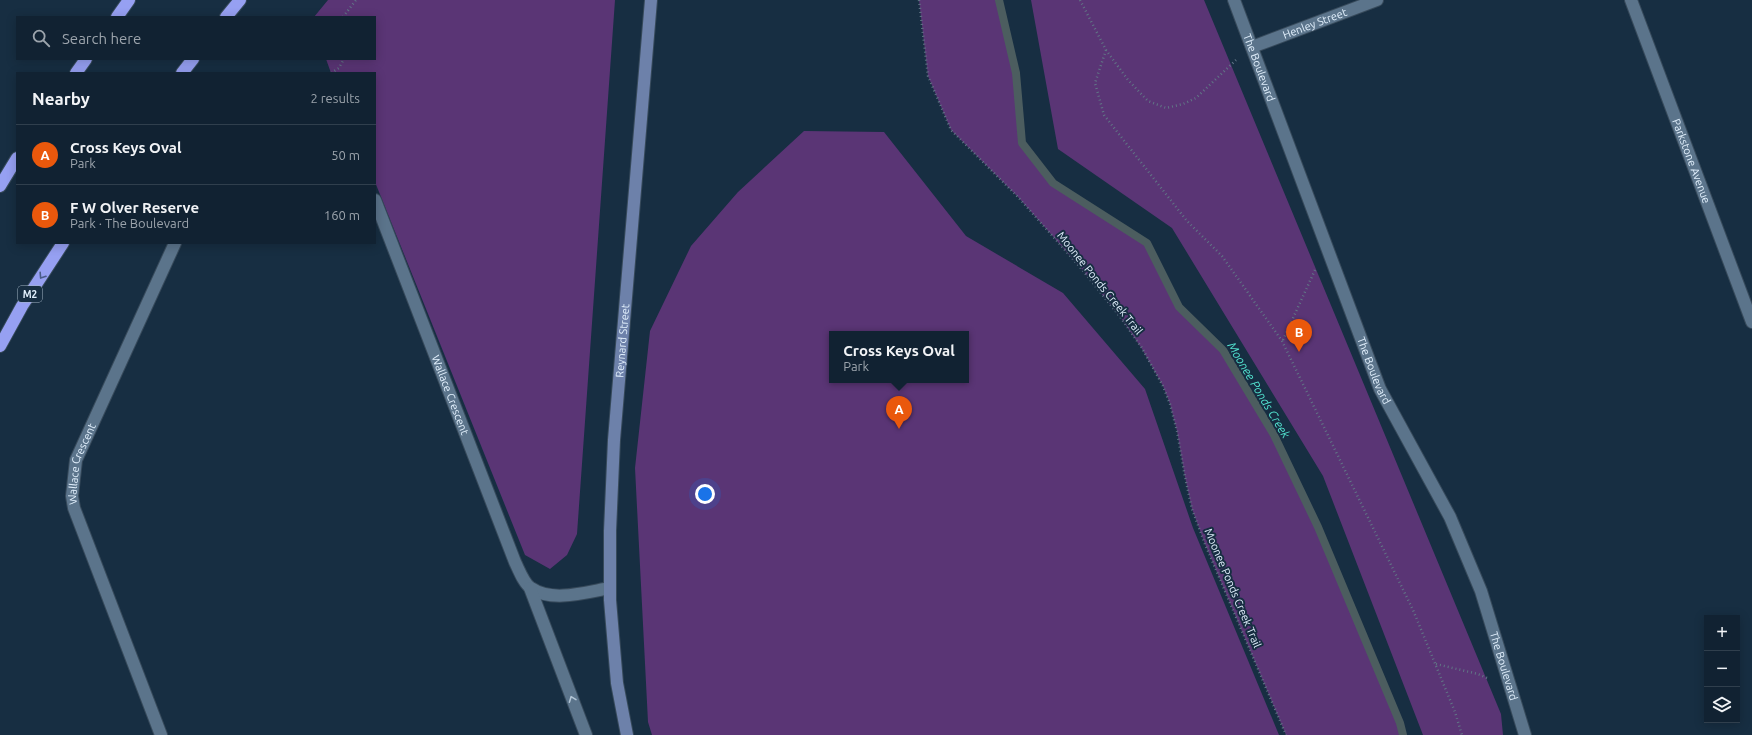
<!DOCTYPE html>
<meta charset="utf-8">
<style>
body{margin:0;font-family:Ubuntu,sans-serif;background:#1a2a3a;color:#f1f3f6}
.controls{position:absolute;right:12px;bottom:12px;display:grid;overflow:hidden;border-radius:0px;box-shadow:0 2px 10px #0003}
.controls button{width:36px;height:36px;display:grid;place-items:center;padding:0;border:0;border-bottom:1px solid #303f4d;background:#112232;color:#f1f3f6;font:20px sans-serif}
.you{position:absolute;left:705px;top:494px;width:14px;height:14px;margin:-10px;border:3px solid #fff;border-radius:50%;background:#1a73e8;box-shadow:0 0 0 6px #1a73e833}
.badge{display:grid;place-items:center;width:26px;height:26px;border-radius:50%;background:#ea580c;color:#fff;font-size:13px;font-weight:700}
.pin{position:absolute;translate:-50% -33px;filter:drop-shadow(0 1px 2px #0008)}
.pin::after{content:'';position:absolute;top:21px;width:14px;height:12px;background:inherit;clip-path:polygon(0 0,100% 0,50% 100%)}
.popup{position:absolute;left:829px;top:331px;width:140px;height:52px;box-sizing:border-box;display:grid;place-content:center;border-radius:0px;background:#112232;filter:drop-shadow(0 1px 3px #0005);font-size:13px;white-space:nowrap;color:#9ca4ac}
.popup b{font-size:15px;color:#f1f3f6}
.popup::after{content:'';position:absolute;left:50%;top:100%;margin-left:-8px;border:8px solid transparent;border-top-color:#112232}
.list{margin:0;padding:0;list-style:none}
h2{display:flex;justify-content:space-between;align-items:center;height:52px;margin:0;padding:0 16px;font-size:17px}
h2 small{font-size:13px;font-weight:400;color:#9ca4ac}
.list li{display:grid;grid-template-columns:26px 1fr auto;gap:12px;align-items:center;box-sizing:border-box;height:60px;padding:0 16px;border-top:1px solid #303f4d}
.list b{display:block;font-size:15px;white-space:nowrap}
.list p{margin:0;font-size:13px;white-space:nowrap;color:#9ca4ac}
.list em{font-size:13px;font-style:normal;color:#9ca4ac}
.icon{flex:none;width:22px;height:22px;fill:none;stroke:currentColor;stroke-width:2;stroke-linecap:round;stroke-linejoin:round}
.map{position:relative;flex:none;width:1752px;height:735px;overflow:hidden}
.search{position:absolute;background:#112232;box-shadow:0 2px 10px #0003;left:16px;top:16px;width:360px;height:44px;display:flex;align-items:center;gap:10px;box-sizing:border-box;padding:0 14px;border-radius:0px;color:#9ca4ac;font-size:15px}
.panel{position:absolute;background:#112232;box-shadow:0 2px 10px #0003;left:16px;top:72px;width:360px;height:172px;border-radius:0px}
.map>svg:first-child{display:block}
.green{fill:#5a3575;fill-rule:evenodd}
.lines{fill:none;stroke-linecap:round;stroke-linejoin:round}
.stream{stroke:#4c5d5f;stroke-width:8}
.street-casing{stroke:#374a5b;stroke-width:14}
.secondary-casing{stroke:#374a5b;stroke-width:14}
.highway-casing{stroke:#374a5b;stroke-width:14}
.path{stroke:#617586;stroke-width:2.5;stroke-dasharray:1 3;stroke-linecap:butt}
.street{stroke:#5b748b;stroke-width:12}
.secondary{stroke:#6d81aa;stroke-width:12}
.highway{stroke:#96a0f2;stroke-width:12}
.oneway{stroke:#4a5c88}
.oneway2{stroke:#b3c5d5}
.labels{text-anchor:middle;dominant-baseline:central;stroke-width:4;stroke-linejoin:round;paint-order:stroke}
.shield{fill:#172e42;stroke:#a5b6c5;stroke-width:1}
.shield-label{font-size:10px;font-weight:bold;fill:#e2f0fd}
.street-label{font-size:11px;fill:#e2f0fd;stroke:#172e42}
.water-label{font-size:12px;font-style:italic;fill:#53e5d1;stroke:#172e42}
</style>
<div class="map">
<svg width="1752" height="735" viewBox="0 0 1752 735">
<rect width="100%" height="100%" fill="#172e42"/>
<g class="green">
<path d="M328 0H615L577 534 567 555 550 569 525 555 375 182V73H331L326 59H375V17H314Z"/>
<path d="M919 0H999L1016 73 1022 143 1053 183 1147 243 1179 307 1223 350 1274 435 1318 527 1400 723 1403 735H1286L1205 544 1192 509 1185 477 1177 431 1170 404 1163 386 1142 349 1121 318 1080 267 1018 197 951 130 928 76Z"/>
<path d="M1031 0H1204L1501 714 1503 735H1423L1323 476 1172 228 1058 149Z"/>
<path d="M804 131 884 132 966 236 1063 293 1145 389 1193 528 1279 735H652L648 722 635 468 650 331 691 246 738 192ZM832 334H966V380H832Z"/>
</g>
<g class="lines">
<path class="stream" d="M999 0 1016 73 1022 143 1053 183 1147 243 1179 307 1223 350 1274 435 1318 527 1400 723 1403 735"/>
<defs>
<g id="street">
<path id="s1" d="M1234 0 1380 389 1450 517 1481 591 1525 735"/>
<path id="s2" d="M1631 0 1752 322"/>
<path id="s3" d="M1252 47 1377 0"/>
<path id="s4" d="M375 200 515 562C519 570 524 584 531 588 552 603 587 592 610 588"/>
<path d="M530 588 586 735"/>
<path id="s5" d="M161 735 74 508 72 496 76 460 175 243"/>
</g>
<g id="secondary">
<path id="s6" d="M627 735 617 683 610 600V531L614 440 651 0"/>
</g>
<g id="highway">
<path d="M117 17 129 0"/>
<path d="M226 17 240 0"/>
<path d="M76 73 86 59"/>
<path d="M182 73 193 59"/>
<path d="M0 186 17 158"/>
<path d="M0 346 22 306 63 243"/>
</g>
</defs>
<use href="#street" class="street-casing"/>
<use href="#secondary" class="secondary-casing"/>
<use href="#highway" class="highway-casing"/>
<g class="path">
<path d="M919 0 928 76 951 130 1018 197 1080 267 1121 318 1142 348 1163 386 1170 404 1177 431 1185 477 1192 509 1205 544 1286 735"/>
<path d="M1080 0 1106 50 1128 80 1148 101 1166 108 1183 104 1196 98 1236 60"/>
<path d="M343 17 356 0"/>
<path d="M1106 50 1095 83 1104 115 1187 221 1222 256 1282 341 1413 610 1455 712 1462 735"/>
<path d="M331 73 339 68 344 59"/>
<path d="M1283 340 1315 270"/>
<path d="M1436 664 1478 674 1487 678"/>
</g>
<use href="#street" class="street"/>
<use href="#secondary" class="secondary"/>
<use href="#highway" class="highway"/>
</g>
<defs><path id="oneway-chevron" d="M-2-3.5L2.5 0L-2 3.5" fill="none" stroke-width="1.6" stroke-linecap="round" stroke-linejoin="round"/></defs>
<use class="oneway" href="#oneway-chevron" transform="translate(42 276) rotate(123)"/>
<use class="oneway2" href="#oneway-chevron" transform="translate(572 699) rotate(-111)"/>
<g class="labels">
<rect class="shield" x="18" y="286" width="24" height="16" rx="3"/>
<g class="shield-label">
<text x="30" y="294">M2</text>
</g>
<g class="street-label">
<text stroke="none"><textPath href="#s3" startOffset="67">Henley Street</textPath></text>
<text stroke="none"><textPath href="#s1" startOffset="72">The Boulevard</textPath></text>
<text stroke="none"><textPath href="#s2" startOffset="172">Parkstone Avenue</textPath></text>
<text transform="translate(1100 283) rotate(51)">Moonee Ponds Creek Trail</text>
<text stroke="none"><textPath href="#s6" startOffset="396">Reynard Street</textPath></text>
<text stroke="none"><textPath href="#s1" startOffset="396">The Boulevard</textPath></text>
<text stroke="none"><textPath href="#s4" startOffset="209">Wallace Crescent</textPath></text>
<text stroke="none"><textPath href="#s5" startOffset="289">Wallace Crescent</textPath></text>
<text transform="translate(1233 588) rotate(67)">Moonee Ponds Creek Trail</text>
<text stroke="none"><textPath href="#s1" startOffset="720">The Boulevard</textPath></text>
</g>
<g class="water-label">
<text transform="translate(1259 390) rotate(59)">Moonee Ponds Creek</text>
</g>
</g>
</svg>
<div class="controls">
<button>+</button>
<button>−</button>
<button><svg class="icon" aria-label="layers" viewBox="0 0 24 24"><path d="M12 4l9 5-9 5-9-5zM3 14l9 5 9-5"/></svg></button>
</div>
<div class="you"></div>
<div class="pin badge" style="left:899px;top:429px">A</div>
<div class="popup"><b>Cross Keys Oval</b>Park</div>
<div class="pin badge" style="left:1299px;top:352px">B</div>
<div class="search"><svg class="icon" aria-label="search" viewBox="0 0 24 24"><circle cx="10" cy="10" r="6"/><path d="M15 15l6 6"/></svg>Search here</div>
<section class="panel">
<h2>Nearby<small>2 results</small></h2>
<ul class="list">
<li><span class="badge">A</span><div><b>Cross Keys Oval</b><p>Park</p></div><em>50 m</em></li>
<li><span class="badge">B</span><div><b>F W Olver Reserve</b><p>Park · The Boulevard</p></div><em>160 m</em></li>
</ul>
</section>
</div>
